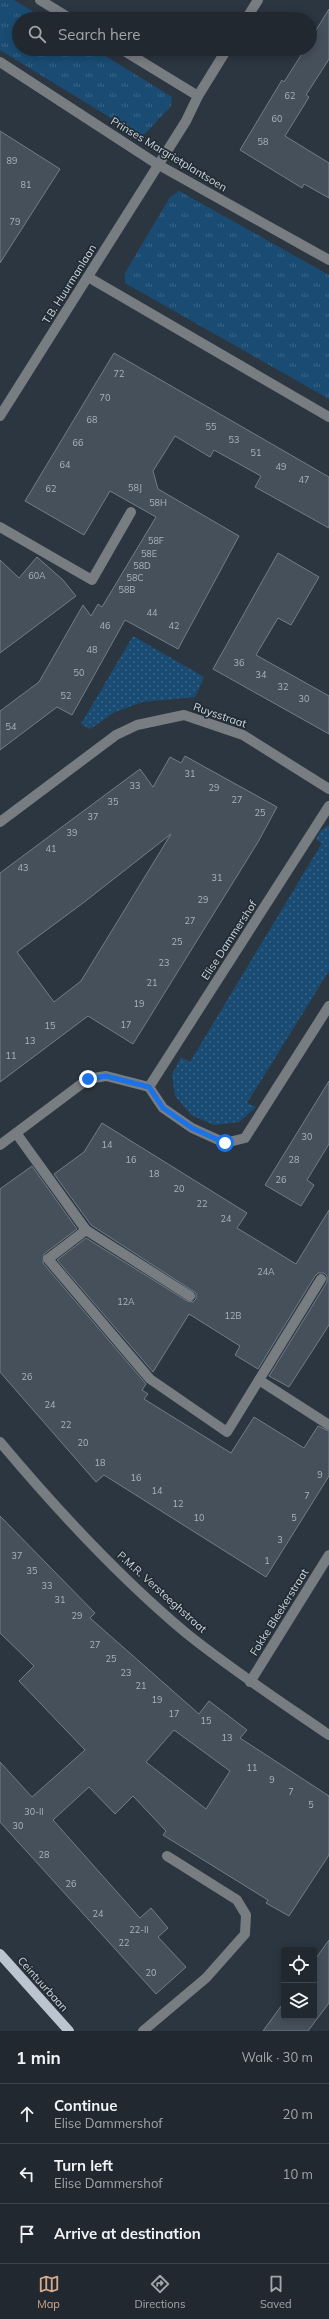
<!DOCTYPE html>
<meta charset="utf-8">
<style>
body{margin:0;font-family:Mulish,sans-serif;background:#293038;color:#f1f3f6}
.controls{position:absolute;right:12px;bottom:12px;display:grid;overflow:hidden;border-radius:4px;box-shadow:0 2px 10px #0003}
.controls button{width:36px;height:36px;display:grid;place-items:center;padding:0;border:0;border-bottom:1px solid #3e444c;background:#212830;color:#f1f3f6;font:20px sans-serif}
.stop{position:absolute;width:12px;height:12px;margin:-9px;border:3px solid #1a73e8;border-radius:50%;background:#fff}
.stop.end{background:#1a73e8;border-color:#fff;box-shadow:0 1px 4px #0008}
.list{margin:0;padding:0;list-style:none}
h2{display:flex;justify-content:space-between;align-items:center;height:52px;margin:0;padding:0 16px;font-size:17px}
h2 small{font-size:13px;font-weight:400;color:#a2a6ab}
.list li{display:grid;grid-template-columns:26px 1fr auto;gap:12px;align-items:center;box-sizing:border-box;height:60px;padding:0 16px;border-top:1px solid #3e444c}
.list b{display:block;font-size:15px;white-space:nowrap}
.list p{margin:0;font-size:13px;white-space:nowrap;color:#a2a6ab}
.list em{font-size:13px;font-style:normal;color:#a2a6ab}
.icon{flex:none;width:22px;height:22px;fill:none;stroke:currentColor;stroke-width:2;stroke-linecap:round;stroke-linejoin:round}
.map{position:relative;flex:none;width:329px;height:2031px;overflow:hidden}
.search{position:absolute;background:#212830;box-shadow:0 2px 10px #0003;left:12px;right:12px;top:12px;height:44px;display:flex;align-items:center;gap:10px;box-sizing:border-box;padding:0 14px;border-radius:22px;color:#a2a6ab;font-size:15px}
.sheet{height:232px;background:#212830}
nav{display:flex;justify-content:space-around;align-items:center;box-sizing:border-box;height:56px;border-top:1px solid #3e444c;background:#212830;font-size:11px;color:#a2a6ab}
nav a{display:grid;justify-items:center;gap:2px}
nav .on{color:#d6ab8b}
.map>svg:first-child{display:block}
.grass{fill:url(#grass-tufts)}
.park{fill:url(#park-dots)}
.building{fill:#45505b;stroke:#717d88;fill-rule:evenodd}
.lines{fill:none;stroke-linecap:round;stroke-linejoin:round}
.minor{stroke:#787d82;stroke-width:10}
.major{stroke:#bac5cf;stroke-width:10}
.route{stroke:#1a73e8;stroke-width:5}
.labels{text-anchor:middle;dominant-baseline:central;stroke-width:3.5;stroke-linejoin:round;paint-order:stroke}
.number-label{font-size:9px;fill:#acb4bc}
.street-label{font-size:11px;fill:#cfd6dc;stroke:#222c35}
</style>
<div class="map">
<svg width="329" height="2031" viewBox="0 0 329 2031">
<defs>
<pattern id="grass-tufts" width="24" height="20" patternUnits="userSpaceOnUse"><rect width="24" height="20" fill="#1a4c73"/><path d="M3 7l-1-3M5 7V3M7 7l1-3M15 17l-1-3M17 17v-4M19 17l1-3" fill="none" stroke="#3a6586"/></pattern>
<pattern id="park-dots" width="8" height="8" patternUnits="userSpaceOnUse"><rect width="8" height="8" fill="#1a4c73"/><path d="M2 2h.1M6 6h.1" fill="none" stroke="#3a6586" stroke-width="1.8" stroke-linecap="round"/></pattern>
</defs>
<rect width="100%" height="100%" fill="#2c3640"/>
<g class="grass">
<path d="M0 0H14L45 19H19V49H94L172 97 171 106 142 137 0 50Z"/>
<path d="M179 191 329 275V399L125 283V273L170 197Z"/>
</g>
<g class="park">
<path d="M133 636 204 677 195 697 142 702 115 712 90 729 81 724Z"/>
<path d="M329 825V971L247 1103 256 1107 239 1122 214 1125 191 1115 175 1096 172 1075 181 1057 190 1062 322 843 316 839 321 830Z"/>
</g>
<g class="building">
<path d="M329 9V59L306 95 309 97 285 136 329 163V198L304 184 302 188 240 150 282 80 284 82 305 49H310V40Z"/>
<path d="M0 131 60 169 0 263Z"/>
<path d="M114 353 329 477V528L255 487 261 476 214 450 210 457 175 436 153 471 158 489 239 536 178 649 125 620 72 715 57 707 0 750V711L39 682 83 605 91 616 98 604 102 607 156 517 110 491 84 535 25 501Z"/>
<path d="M278 553 319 577 291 625 278 618 256 655 329 696V734L213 669Z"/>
<path d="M37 557 63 580 76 596 0 653V560L19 578Z"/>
<path d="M185 756 277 807 258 842 133 1044 88 1016 0 1082V873L140 769 153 787 170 757 181 763ZM171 834 81 981 54 1002 17 952 83 903Z"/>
<path d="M329 1081V1144L307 1180 314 1185 301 1206 265 1185Z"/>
<path d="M102 1123 247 1213 237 1228 296 1264 329 1210V1325L289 1387 269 1376 327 1282V1276L324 1273H318L315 1276 258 1369 235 1355 240 1346 189 1314 153 1372 57 1260 86 1238 187 1301 193 1302 196 1299V1293L193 1291 91 1225 54 1174 84 1152Z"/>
<path d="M32 1166 77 1229 44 1254 43 1263 146 1384 142 1390 148 1394 144 1399 231 1453 254 1417 304 1448 318 1426 329 1431V1476L266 1577 104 1475 96 1482 0 1372V1189Z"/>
<path d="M0 1516 95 1613 90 1618 199 1714 209 1701 247 1730 240 1738 329 1796V1855L289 1916 266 1903 268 1900 163 1835 166 1831 133 1796 115 1814 89 1787 53 1820 140 1918 151 1908 168 1928 158 1937 186 1967 156 1994 0 1822V1762L32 1797 85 1750 19 1681 34 1666 0 1633ZM174 1730 230 1771 206 1809 146 1762Z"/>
<path d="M329 1940V2003L308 2031H263L284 2002V2016H314V1961Z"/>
</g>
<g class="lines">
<g class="minor">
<path d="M40 0 71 19"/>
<path d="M246 19 258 0"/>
<path d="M121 49 198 96"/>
<path d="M0 62 157 164 329 260"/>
<path d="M88 277 329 417"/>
<path d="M0 416 186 121 198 96 227 49"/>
<path d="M0 527 92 580 131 512"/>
<path d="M0 822 116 735 137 725 184 715 243 735 329 789"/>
<path d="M149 1087 329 806"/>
<path d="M16 1133 86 1230"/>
<path d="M0 1145 88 1079 106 1076 149 1087 163 1108 192 1128 225 1143 245 1138 329 1006"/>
<path d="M190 1296 86 1230 48 1259 150 1379 227 1432 321 1279"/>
<path d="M259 1380 329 1425"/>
<path d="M0 1442C57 1510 118 1576 186 1633 232 1670 281 1702 329 1735"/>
<path d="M250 1682 329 1555"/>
<path d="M143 2031 206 1978 245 1934 246 1915 237 1900 167 1856"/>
</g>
<path class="major" d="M0 1954 69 2031"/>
</g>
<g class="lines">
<path class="route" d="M88 1079 106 1076 149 1087 163 1108 192 1128 225 1143"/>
</g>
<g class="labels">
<g class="number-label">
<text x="290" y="95">62</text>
<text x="277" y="118">60</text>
<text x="263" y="141">58</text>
<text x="12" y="160">89</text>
<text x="26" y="184">81</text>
<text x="15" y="221">79</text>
<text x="119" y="373">72</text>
<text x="105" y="397">70</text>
<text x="92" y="419">68</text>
<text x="211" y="426">55</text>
<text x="234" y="439">53</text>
<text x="78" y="442">66</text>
<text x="256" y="452">51</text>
<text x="65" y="464">64</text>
<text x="281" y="466">49</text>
<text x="304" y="479">47</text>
<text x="135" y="487">58J</text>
<text x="51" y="488">62</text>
<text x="158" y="502">58H</text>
<text x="156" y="540">58F</text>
<text x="149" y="553">58E</text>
<text x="142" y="565">58D</text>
<text x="37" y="575">60A</text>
<text x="135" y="577">58C</text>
<text x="127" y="589">58B</text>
<text x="152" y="612">44</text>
<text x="105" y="625">46</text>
<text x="174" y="625">42</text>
<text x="92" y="649">48</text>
<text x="239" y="662">36</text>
<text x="79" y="672">50</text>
<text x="261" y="674">34</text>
<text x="283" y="686">32</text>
<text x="66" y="695">52</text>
<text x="304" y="698">30</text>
<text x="11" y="726">54</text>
<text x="190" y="773">31</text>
<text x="135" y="785">33</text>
<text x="214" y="787">29</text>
<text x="237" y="799">27</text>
<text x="113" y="801">35</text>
<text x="260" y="812">25</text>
<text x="93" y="816">37</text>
<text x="72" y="832">39</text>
<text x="51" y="848">41</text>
<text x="23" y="867">43</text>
<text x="217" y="877">31</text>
<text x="203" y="899">29</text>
<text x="190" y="920">27</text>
<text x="177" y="941">25</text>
<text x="164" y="962">23</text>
<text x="152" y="982">21</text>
<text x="139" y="1003">19</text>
<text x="126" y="1024">17</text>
<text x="50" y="1025">15</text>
<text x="30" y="1040">13</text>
<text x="11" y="1055">11</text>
<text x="307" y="1136">30</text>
<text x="107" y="1144">14</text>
<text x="131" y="1159">16</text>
<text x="294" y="1159">28</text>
<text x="154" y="1173">18</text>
<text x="281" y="1179">26</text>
<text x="179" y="1188">20</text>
<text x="202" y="1203">22</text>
<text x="226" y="1218">24</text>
<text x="266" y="1271">24A</text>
<text x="126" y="1301">12A</text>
<text x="233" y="1315">12B</text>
<text x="27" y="1376">26</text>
<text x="50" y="1404">24</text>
<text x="66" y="1424">22</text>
<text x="83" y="1442">20</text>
<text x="100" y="1462">18</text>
<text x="320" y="1474">9</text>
<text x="136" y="1477">16</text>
<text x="157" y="1490">14</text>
<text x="307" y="1495">7</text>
<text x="178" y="1503">12</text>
<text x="199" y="1517">10</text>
<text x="294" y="1517">5</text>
<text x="280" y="1539">3</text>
<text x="17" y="1555">37</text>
<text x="267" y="1560">1</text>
<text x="32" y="1570">35</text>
<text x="47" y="1585">33</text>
<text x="60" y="1599">31</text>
<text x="77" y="1615">29</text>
<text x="95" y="1644">27</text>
<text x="111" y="1658">25</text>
<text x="126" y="1672">23</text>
<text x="141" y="1685">21</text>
<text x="157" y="1699">19</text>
<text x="174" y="1713">17</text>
<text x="206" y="1720">15</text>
<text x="227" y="1737">13</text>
<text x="252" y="1767">11</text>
<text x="272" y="1779">9</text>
<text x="291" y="1791">7</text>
<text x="311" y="1804">5</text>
<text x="34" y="1811">30-II</text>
<text x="18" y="1825">30</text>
<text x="44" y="1854">28</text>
<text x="71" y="1883">26</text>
<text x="98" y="1913">24</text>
<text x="139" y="1929">22-II</text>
<text x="124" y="1942">22</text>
<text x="151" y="1972">20</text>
</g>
<g class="street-label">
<text transform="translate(169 154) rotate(31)">Prinses Margrietplantsoen</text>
<text transform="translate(69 284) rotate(-58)">T.B. Huurmanlaan</text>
<text transform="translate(220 715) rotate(19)">Ruysstraat</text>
<text transform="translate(229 940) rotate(-57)">Elise Dammershof</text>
<text transform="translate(162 1592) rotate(42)">P.M.R. Versteeghstraat</text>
<text transform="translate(279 1612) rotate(-58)">Fokke Bleekerstraat</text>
<text transform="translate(43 1984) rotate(48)">Ceintuurbaan</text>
</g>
</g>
</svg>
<div class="controls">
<button><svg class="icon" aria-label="locate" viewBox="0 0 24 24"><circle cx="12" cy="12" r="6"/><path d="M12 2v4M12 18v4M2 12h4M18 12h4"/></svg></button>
<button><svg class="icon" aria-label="layers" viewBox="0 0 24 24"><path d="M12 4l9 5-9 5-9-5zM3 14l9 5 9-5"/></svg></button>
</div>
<div class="stop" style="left:225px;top:1143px"></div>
<div class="stop end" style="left:88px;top:1079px"></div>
<div class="search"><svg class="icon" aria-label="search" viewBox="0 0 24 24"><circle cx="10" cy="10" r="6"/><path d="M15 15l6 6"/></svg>Search here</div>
</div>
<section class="sheet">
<h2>1 min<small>Walk · 30 m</small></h2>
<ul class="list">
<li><svg class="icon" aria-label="ahead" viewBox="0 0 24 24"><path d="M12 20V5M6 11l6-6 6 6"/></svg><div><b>Continue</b><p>Elise Dammershof</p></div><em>20 m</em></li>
<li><svg class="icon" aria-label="left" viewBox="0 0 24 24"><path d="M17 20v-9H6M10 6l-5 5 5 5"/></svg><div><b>Turn left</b><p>Elise Dammershof</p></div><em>10 m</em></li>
<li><svg class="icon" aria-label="arrive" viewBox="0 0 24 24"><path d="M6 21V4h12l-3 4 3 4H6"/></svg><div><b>Arrive at destination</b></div></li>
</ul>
</section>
<nav>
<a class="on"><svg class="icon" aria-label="map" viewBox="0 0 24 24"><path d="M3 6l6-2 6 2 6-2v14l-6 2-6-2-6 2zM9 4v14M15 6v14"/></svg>Map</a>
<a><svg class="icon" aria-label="directions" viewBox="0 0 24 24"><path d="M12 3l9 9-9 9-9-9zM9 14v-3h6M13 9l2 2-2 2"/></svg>Directions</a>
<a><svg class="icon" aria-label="saved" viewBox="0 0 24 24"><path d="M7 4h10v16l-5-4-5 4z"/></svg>Saved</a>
</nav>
